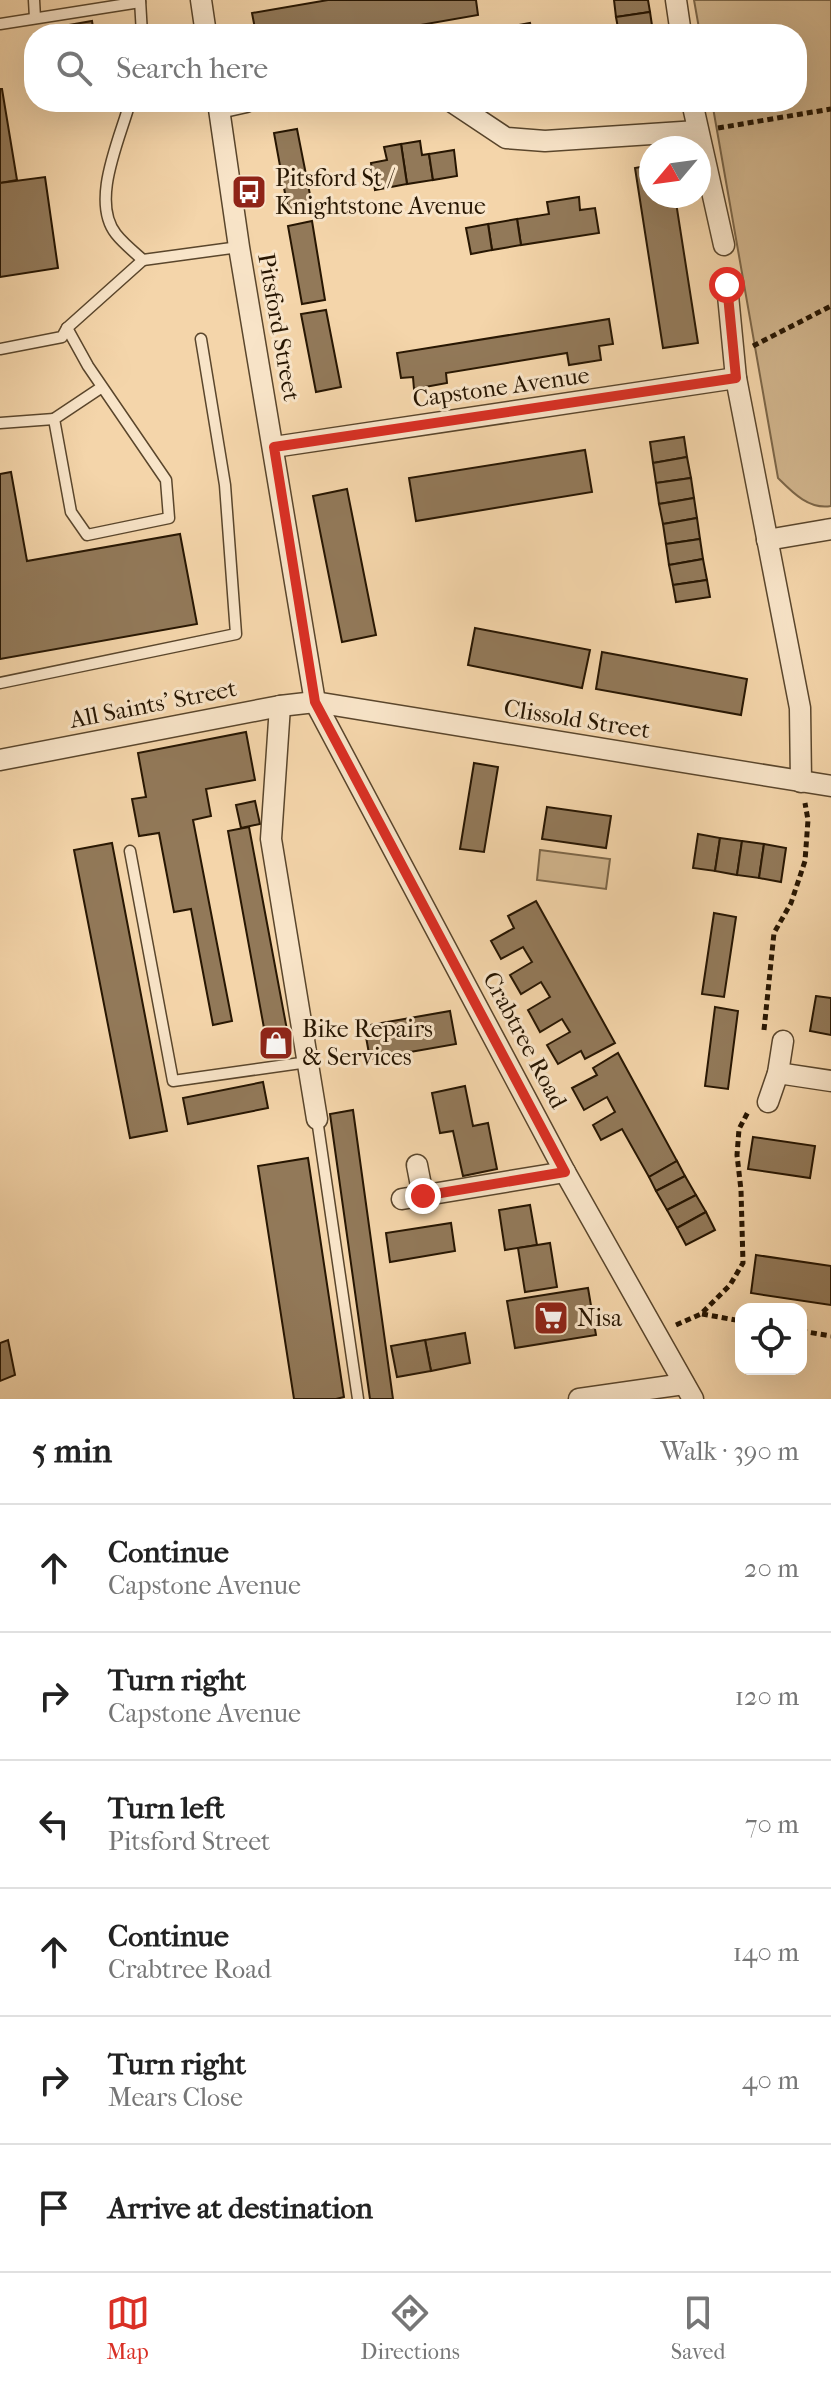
<!DOCTYPE html>
<meta charset="utf-8">
<style>
body{margin:0;font-family:"IM FELL French Canon",serif;background:#f2f2f2;color:#222}
.controls{position:absolute;right:24px;bottom:24px;display:grid;overflow:hidden;border-radius:16px;box-shadow:0 8px 32px #0002}
.controls button{width:72px;height:72px;display:grid;place-items:center;padding:0;border:0;border-bottom:2px solid #e0e0e0;background:#fff;color:#222;font:40px sans-serif}
.compass{position:absolute;left:639px;top:136px;width:72px;height:72px;border-radius:50%;background:#fff;box-shadow:0 8px 32px #0002;rotate:241deg}
.stop{position:absolute;width:24px;height:24px;margin:-18px;border:6px solid #d93025;border-radius:50%;background:#fff}
.stop.end{background:#d93025;border-color:#fff;box-shadow:0 2px 8px #0008}
.list{margin:0;padding:0;list-style:none}
h2{display:flex;justify-content:space-between;align-items:center;height:104px;margin:0;padding:0 32px;font-size:34px}
h2 small{font-size:26px;font-weight:400;color:#767676}
.list li{display:grid;grid-template-columns:52px 1fr auto;gap:24px;align-items:center;box-sizing:border-box;height:128px;padding:0 32px;border-top:2px solid #e0e0e0}
.list b{display:block;font-size:30px;white-space:nowrap}
.list p{margin:0;font-size:26px;white-space:nowrap;color:#767676}
.list em{font-size:26px;font-style:normal;color:#767676}
.icon{flex:none;width:44px;height:44px;fill:none;stroke:currentColor;stroke-width:2;stroke-linecap:round;stroke-linejoin:round}
.map{position:relative;flex:none;width:831px;height:1399px;overflow:hidden}
.search{position:absolute;background:#fff;box-shadow:0 8px 32px #0002;left:24px;right:24px;top:24px;height:88px;display:flex;align-items:center;gap:20px;box-sizing:border-box;padding:0 28px;border-radius:32px;color:#767676;font-size:30px}
.sheet{height:872px;background:#fff}
nav{display:flex;justify-content:space-around;align-items:center;box-sizing:border-box;height:112px;border-top:2px solid #e0e0e0;background:#fff;font-size:22px;color:#767676}
nav a{display:grid;justify-items:center;gap:4px}
nav .on{color:#d93025}
.map>svg:first-child{display:block}
.green{fill:#d1b58d;stroke:#7c6648;stroke-width:2}
.building{fill:#927959;stroke:#271602;stroke-width:2}
.lines{fill:none;stroke-linecap:round;stroke-linejoin:round}
.service-casing{stroke:#5a462c;stroke-width:13}
.minor-casing{stroke:#5a462c;stroke-width:23}
.path{stroke:#271602;stroke-width:5;stroke-dasharray:6 4;stroke-linecap:butt}
.service{stroke:#f8e4c8;stroke-width:10}
.minor{stroke:#f8e4c8;stroke-width:20}
.route{stroke:#d93025;stroke-width:10}
.labels{text-anchor:middle;dominant-baseline:central;stroke-width:6;stroke-linejoin:round;paint-order:stroke}
.poi-label{font-size:24px;fill:#271602;stroke:#f8e4c8;text-anchor:start}
.street-label{font-size:24px;fill:#271602;stroke:#f8e4c8}
</style>
<div class="map">
<svg width="831" height="1399" viewBox="0 0 831 1399">
<rect width="100%" height="100%" fill="#f4d5aa"/>
<filter id="stains"><feTurbulence type="fractalNoise" baseFrequency=".0025" numOctaves="4"/><feColorMatrix values="0 0 0 0 .2 0 0 0 0 .09 0 0 0 0 .02 0 0 0 .5 -.17"/></filter>
<radialGradient id="worn" r=".72"><stop offset=".6" stop-color="#630" stop-opacity="0"/><stop offset="1" stop-color="#630" stop-opacity=".3"/></radialGradient>
<g class="green">
<path d="M694 0H831V506C809 510 792 492 778 478L712 102H797V34H700Z"/>
<path d="M540 850 610 859 606 889 537 880Z"/>
</g>
<g class="building">
<path d="M328 0H476L478 15 369 34H256L252 13Z"/>
<path d="M614 0H648L650 12 616 17Z"/>
<path d="M650 12 653 32 619 34 616 17Z"/>
<path d="M92 21 94 34H58L57 27Z"/>
<path d="M530 23 533 34H503L502 28Z"/>
<path d="M0 89H2L17 180 0 183Z"/>
<path d="M297 129 313 210 289 215 274 133Z"/>
<path d="M420 141 422 155 429 154 433 180 407 184 401 144Z"/>
<path d="M401 144 407 184 375 190 371 163 387 160 384 147Z"/>
<path d="M454 150 457 176 433 180 429 154Z"/>
<path d="M651 165V196H675L698 343 663 348 635 168Z"/>
<path d="M45 177 58 268 0 277V183Z"/>
<path d="M579 197 580 210 595 208 599 233 521 245 517 219 549 214 547 202Z"/>
<path d="M517 219 521 245 492 250 488 224Z"/>
<path d="M312 221 325 300 302 304 288 226Z"/>
<path d="M488 224 492 250 471 254 466 228Z"/>
<path d="M326 310 341 387 316 392 301 314Z"/>
<path d="M609 319 613 344 599 346 601 360 569 365 567 353 446 373 447 383 414 389 413 377 401 378 397 353Z"/>
<path d="M684 437 687 457 653 463 650 442Z"/>
<path d="M585 450 592 492 416 521 409 478Z"/>
<path d="M687 457 691 478 656 483 653 463Z"/>
<path d="M11 472 27 561 180 534 197 624 0 659V474Z"/>
<path d="M691 478 694 498 659 504 656 483Z"/>
<path d="M347 489 376 635 342 642 313 496Z"/>
<path d="M694 498 697 518 663 524 659 504Z"/>
<path d="M697 518 700 539 666 544 663 524Z"/>
<path d="M700 539 703 559 669 565 666 544Z"/>
<path d="M703 559 707 580 673 585 669 565Z"/>
<path d="M707 580 710 597 676 602 673 585Z"/>
<path d="M475 628 590 650 582 688 468 665Z"/>
<path d="M602 652 747 679 741 715 596 689Z"/>
<path d="M246 732 255 780 206 789 211 816 193 820 232 1021 213 1025 191 909 174 912 159 833 139 836 132 799 146 797 138 753Z"/>
<path d="M474 763 498 767 484 852 460 849Z"/>
<path d="M255 801 260 824 241 828 236 805Z"/>
<path d="M547 807 611 816 606 848 542 839Z"/>
<path d="M249 827 290 1046 268 1050 228 831Z"/>
<path d="M698 834 720 838 715 871 693 868Z"/>
<path d="M720 838 742 841 737 875 715 871Z"/>
<path d="M742 841 764 844 759 878 737 875Z"/>
<path d="M112 843 167 1131 130 1138 74 850Z"/>
<path d="M764 844 786 848 781 882 759 878Z"/>
<path d="M536 901 615 1043 585 1059 581 1051 558 1064 547 1045 570 1032 562 1019 540 1032 528 1010 550 997 541 982 521 994 510 975 532 962 523 947 501 959 491 941 514 928 508 916Z"/>
<path d="M714 913 736 917 724 997 702 994Z"/>
<path d="M816 996 831 998V1035L810 1031Z"/>
<path d="M715 1007 738 1011 728 1089 705 1086Z"/>
<path d="M450 1011 456 1044 370 1059 364 1026Z"/>
<path d="M618 1053 677 1161 649 1177 622 1129 601 1140 593 1125 615 1112 607 1097 584 1110 572 1088 597 1075 593 1068Z"/>
<path d="M263 1082 268 1108 188 1124 183 1098Z"/>
<path d="M465 1086 473 1126 488 1123 497 1169 463 1176 453 1131 440 1133 432 1093Z"/>
<path d="M353 1110 393 1399H370L330 1114Z"/>
<path d="M753 1137 815 1146 810 1178 748 1169Z"/>
<path d="M308 1158 344 1397 336 1399H294L258 1166Z"/>
<path d="M677 1161 685 1176 656 1191 649 1177Z"/>
<path d="M685 1176 696 1195 667 1210 656 1191Z"/>
<path d="M696 1195 706 1212 677 1228 667 1210Z"/>
<path d="M530 1205 537 1245 505 1250 499 1210Z"/>
<path d="M706 1212 715 1230 686 1245 677 1228Z"/>
<path d="M451 1223 455 1251 390 1262 386 1233Z"/>
<path d="M550 1243 557 1287 525 1292 518 1248Z"/>
<path d="M756 1255 831 1266V1305L751 1293Z"/>
<path d="M588 1288 596 1335 515 1348 507 1301Z"/>
<path d="M465 1333 470 1363 431 1371 425 1340Z"/>
<path d="M8 1340 15 1375 0 1381V1343Z"/>
<path d="M425 1340 431 1371 397 1377 391 1346Z"/>
</g>
<g class="lines">
<defs>
<g id="service">
<path d="M34 0 35 18"/>
<path d="M140 0 142 34"/>
<path d="M0 24 140 2"/>
<path d="M130 102C120 139 90 201 116 234 123 243 134 252 143 260L239 247"/>
<path d="M67 328 88 366 166 480 169 518 87 535 71 512 54 419 102 387"/>
<path d="M0 349 62 337 67 328 143 260"/>
<path d="M0 423 54 419"/>
<path d="M0 683 236 634 225 485 201 339"/>
<path d="M130 851 173 1081 308 1062"/>
<path d="M317 1119 358 1399"/>
</g>
<g id="minor">
<path d="M201 0 206 34"/>
<path d="M676 0 681 34"/>
<path d="M218 102 239 247 315 702 565 1172 693 1399"/>
<path d="M452 102 506 138 545 141 697 131"/>
<path d="M692 102 724 245"/>
<path d="M219 108 246 102"/>
<path d="M727 285 736 378 800 708 801 782"/>
<path d="M274 447 736 378"/>
<path d="M767 540 831 529"/>
<path d="M280 706 271 839 317 1119"/>
<path d="M0 760 280 706 315 702 831 786"/>
<path d="M778 1073 831 1081"/>
<path d="M768 1102 778 1073 783 1041"/>
<path d="M417 1165 423 1196"/>
<path d="M402 1199 565 1172"/>
<path d="M579 1399 684 1384"/>
</g>
</defs>
<use href="#service" class="service-casing"/>
<use href="#minor" class="minor-casing"/>
<g class="path">
<path d="M718 128 831 109"/>
<path d="M753 346 831 306"/>
<path d="M764 1030 774 933 791 903 805 861 808 820 805 803"/>
<path d="M702 1314 741 1321"/>
<path d="M676 1325 701 1314 730 1285 743 1263 741 1190 737 1155 739 1129 749 1110"/>
<path d="M801 1331 831 1336"/>
</g>
<use href="#service" class="service"/>
<use href="#minor" class="minor"/>
</g>
<g class="lines">
<path class="route" d="M423 1196 565 1172 315 702 274 447 736 378 727 285"/>
</g>
<defs>
<symbol id="bus-square" viewBox="-11 -11 22 22"><rect x="-9" y="-9" width="18" height="18" rx="4" fill="#8f2418" stroke="#f8e4c8"/><path d="M-5-6H5V4H4V6H2V4H-2V6H-4V4H-5ZM-3.5-4V0h7V-4ZM-3.5 1.2v1.5H-2V1.2ZM2 1.2v1.5H3.5V1.2Z" fill="#fff"/></symbol>
<symbol id="shop-square" viewBox="-11 -11 22 22"><rect x="-9" y="-9" width="18" height="18" rx="4" fill="#8f2418" stroke="#f8e4c8"/><path d="M-5-2.5h2.3a2.7 3.5 0 0 1 5.4 0H5L5.5 6h-11ZM-1.5-2.5h3a1.5 2.3 0 0 0-3 0Z" fill="#fff"/></symbol>
<symbol id="supermarket-square" viewBox="-11 -11 22 22"><rect x="-9" y="-9" width="18" height="18" rx="4" fill="#8f2418" stroke="#f8e4c8"/><path d="M-6-5.5h2.5l.6 2H6L4.5 2H-2.5L-4.4-4H-6ZM-1.5 3.2a1.3 1.3 0 1 0 .1 0ZM3 3.2a1.3 1.3 0 1 0 .1 0Z" fill="#fff"/></symbol>
</defs>
<g fill-rule="evenodd">
<use href="#bus-square" x="229" y="172" width="40" height="40"/>
<use href="#shop-square" x="256" y="1023" width="40" height="40"/>
<use href="#supermarket-square" x="531" y="1298" width="40" height="40"/>
</g>
<g class="labels">
<g class="poi-label">
<text x="275" y="178">Pitsford St /<tspan x="275" dy="28">Knightstone Avenue</tspan></text>
<text x="302" y="1029">Bike Repairs<tspan x="302" dy="28">&amp; Services</tspan></text>
<text x="577" y="1318">Nisa</text>
</g>
<g class="street-label">
<text transform="translate(279 327) rotate(80)">Pitsford Street</text>
<text transform="translate(501 387) rotate(-8)">Capstone Avenue</text>
<text transform="translate(153 704) rotate(-11)">All Saints' Street</text>
<text transform="translate(577 719) rotate(9)">Clissold Street</text>
<text transform="translate(525 1040) rotate(62)">Crabtree Road</text>
</g>
</g>
<rect width="100%" height="100%" filter="url(#stains)"/>
<rect width="100%" height="100%" fill="url(#worn)"/>
</svg>
<div class="controls">
<button><svg class="icon" aria-label="locate" viewBox="0 0 24 24"><circle cx="12" cy="12" r="6"/><path d="M12 2v4M12 18v4M2 12h4M18 12h4"/></svg></button>
</div>
<svg class="compass" viewBox="-18 -18 36 36"><path d="M0-13l5 13h-10z" fill="#e53935"/><path d="M0 13l5-13h-10z" fill="#767676"/></svg>
<div class="stop" style="left:727px;top:285px"></div>
<div class="stop end" style="left:423px;top:1196px"></div>
<div class="search"><svg class="icon" aria-label="search" viewBox="0 0 24 24"><circle cx="10" cy="10" r="6"/><path d="M15 15l6 6"/></svg>Search here</div>
</div>
<section class="sheet">
<h2>5 min<small>Walk · 390 m</small></h2>
<ul class="list">
<li><svg class="icon" aria-label="ahead" viewBox="0 0 24 24"><path d="M12 20V5M6 11l6-6 6 6"/></svg><div><b>Continue</b><p>Capstone Avenue</p></div><em>20 m</em></li>
<li><svg class="icon" aria-label="right" viewBox="0 0 24 24"><path d="M7 20v-9h11M14 6l5 5-5 5"/></svg><div><b>Turn right</b><p>Capstone Avenue</p></div><em>120 m</em></li>
<li><svg class="icon" aria-label="left" viewBox="0 0 24 24"><path d="M17 20v-9H6M10 6l-5 5 5 5"/></svg><div><b>Turn left</b><p>Pitsford Street</p></div><em>70 m</em></li>
<li><svg class="icon" aria-label="ahead" viewBox="0 0 24 24"><path d="M12 20V5M6 11l6-6 6 6"/></svg><div><b>Continue</b><p>Crabtree Road</p></div><em>140 m</em></li>
<li><svg class="icon" aria-label="right" viewBox="0 0 24 24"><path d="M7 20v-9h11M14 6l5 5-5 5"/></svg><div><b>Turn right</b><p>Mears Close</p></div><em>40 m</em></li>
<li><svg class="icon" aria-label="arrive" viewBox="0 0 24 24"><path d="M6 21V4h12l-3 4 3 4H6"/></svg><div><b>Arrive at destination</b></div></li>
</ul>
</section>
<nav>
<a class="on"><svg class="icon" aria-label="map" viewBox="0 0 24 24"><path d="M3 6l6-2 6 2 6-2v14l-6 2-6-2-6 2zM9 4v14M15 6v14"/></svg>Map</a>
<a><svg class="icon" aria-label="directions" viewBox="0 0 24 24"><path d="M12 3l9 9-9 9-9-9zM9 14v-3h6M13 9l2 2-2 2"/></svg>Directions</a>
<a><svg class="icon" aria-label="saved" viewBox="0 0 24 24"><path d="M7 4h10v16l-5-4-5 4z"/></svg>Saved</a>
</nav>
